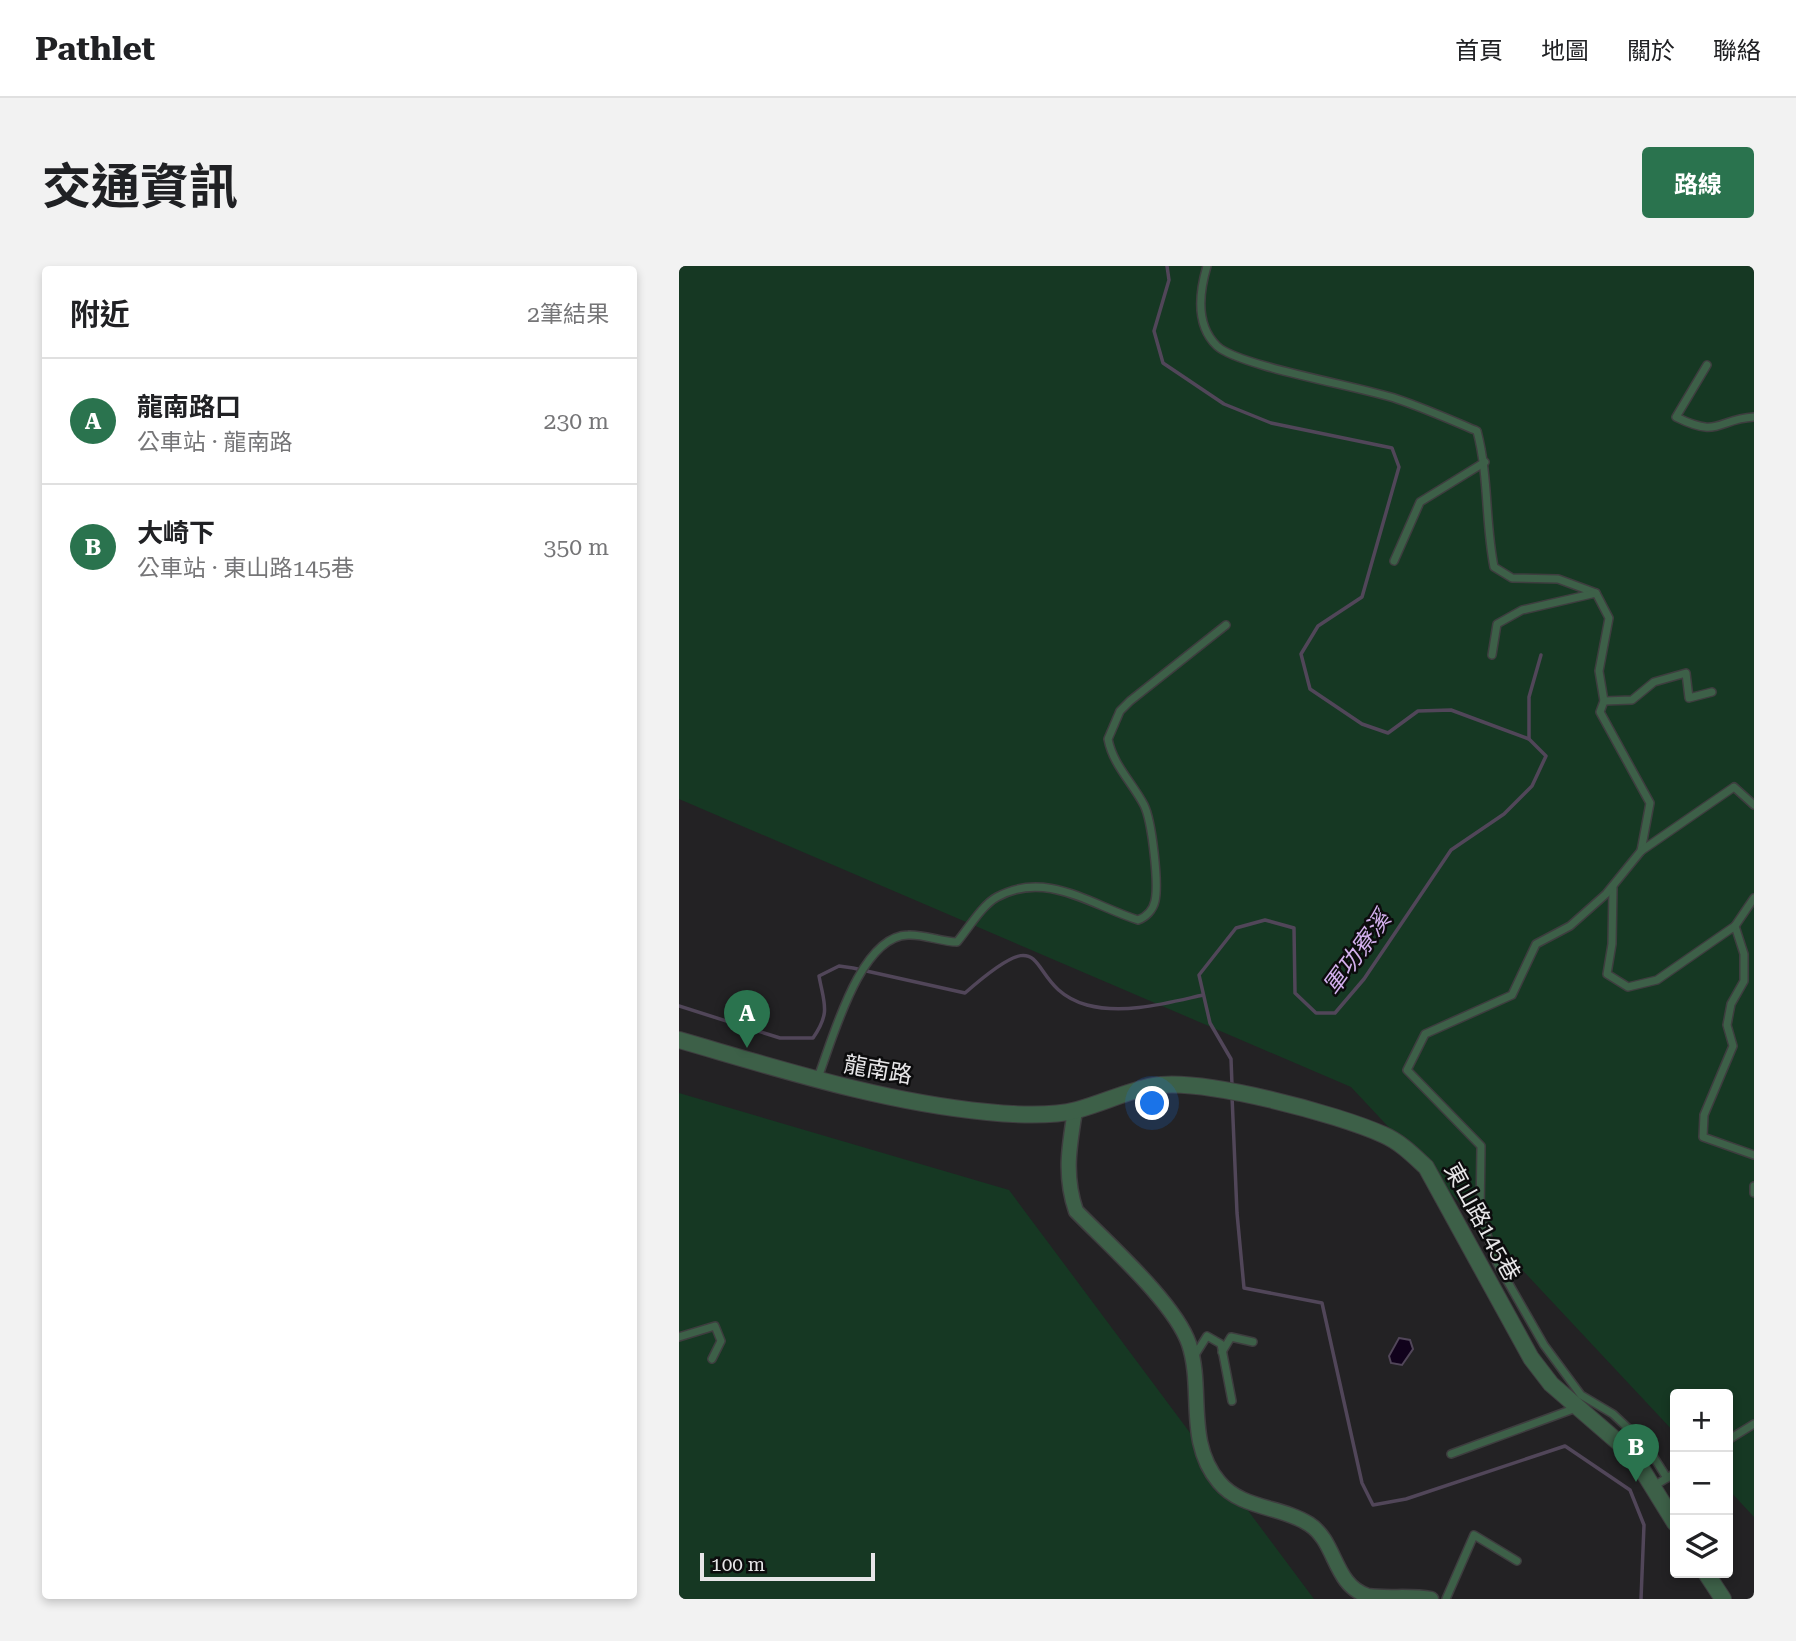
<!DOCTYPE html>
<html lang="zh-TW">
<meta charset="utf-8">
<style>
body{margin:0;font-family:"Roboto Serif","Noto Sans TC",serif;background:#f2f2f2;color:#202124}
.controls{position:absolute;right:21px;bottom:21px;display:grid;overflow:hidden;border-radius:7px;box-shadow:0 4px 10px #0003}
.controls button{width:63px;height:63px;display:grid;place-items:center;padding:0;border:0;border-bottom:2px solid #e0e0e0;background:#fff;color:#202124;font:35px sans-serif}
.scale{position:absolute;left:21px;bottom:18px;width:175px;box-sizing:border-box;padding-left:7px;border:4px solid #e7e6e8;border-top:0;font-size:19px;line-height:24px;white-space:nowrap;color:#e7e6e8;-webkit-text-stroke:5px #0c0c0d;paint-order:stroke}
.you{position:absolute;left:474px;top:838px;width:24px;height:24px;margin:-18px;border:5px solid #fff;border-radius:50%;background:#1a73e8;box-shadow:0 0 0 10px #1a73e833}
.badge{display:grid;place-items:center;width:46px;height:46px;border-radius:50%;background:#2a734e;color:#fff;font-size:23px;font-weight:700}
.pin{position:absolute;translate:-50% -58px;filter:drop-shadow(0 2px 4px #0008)}
.pin::after{content:'';position:absolute;top:37px;width:24px;height:21px;background:inherit;clip-path:polygon(0 0,100% 0,50% 100%)}
.list{margin:0;padding:0;list-style:none}
h2{display:flex;justify-content:space-between;align-items:center;height:91px;margin:0;padding:0 28px;font-size:30px}
h2 small{font-size:23px;font-weight:400;color:#757577}
.list li{display:grid;grid-template-columns:46px 1fr auto;gap:21px;align-items:center;box-sizing:border-box;height:126px;padding:0 28px;border-top:2px solid #e0e0e0}
.list b{display:block;font-size:26px;white-space:nowrap}
.list p{margin:0;font-size:23px;white-space:nowrap;color:#757577}
.list em{font-size:23px;font-style:normal;color:#757577}
.icon{flex:none;width:38px;height:38px;fill:none;stroke:currentColor;stroke-width:2;stroke-linecap:round;stroke-linejoin:round}
.map{position:relative;flex:none;width:1075px;height:1333px;overflow:hidden;border-radius:7px}
header{display:flex;align-items:center;gap:42px;box-sizing:border-box;height:98px;padding:0 35px;background:#fff;border-bottom:2px solid #e0e0e0}
header strong{font-size:33px}
nav{display:flex;gap:38px;margin-inline-start:auto;font-size:24px}
.intro{display:flex;align-items:center;justify-content:space-between;box-sizing:border-box;height:168px;padding:0 42px}
h1{margin:0;font-size:49px}
.button{padding:18px 32px;border-radius:7px;background:#2a734e;color:#fff;font-size:24px;font-weight:700}
main{display:flex;gap:42px;padding:0 42px}
aside{flex:1;background:#fff;border-radius:7px;box-shadow:0 4px 10px #0003}
.map>svg:first-child{display:block}
.green{fill:#163823}
.water{fill:#11021c;stroke:#514659;stroke-width:2}
.lines{fill:none;stroke-linecap:round;stroke-linejoin:round}
.stream{stroke:#514659;stroke-width:3.5}
.service-casing{stroke:#3e3d3f;stroke-width:10}
.minor-casing{stroke:#3e3d3f;stroke-width:17}
.tertiary-casing{stroke:#3e3d3f;stroke-width:18}
.service{stroke:#3d6048;stroke-width:7}
.minor{stroke:#3d6048;stroke-width:14}
.tertiary{stroke:#3d6048;stroke-width:16}
.labels{text-anchor:middle;dominant-baseline:central;stroke-width:5;stroke-linejoin:round;paint-order:stroke}
.street-label{font-size:23px;fill:#e7e6e8;stroke:#0c0c0d}
.water-label{font-size:24px;font-style:italic;fill:#d3b0ed;stroke:#0c0c0d}
</style>
<header>
<strong>Pathlet</strong>
<nav><a>首頁</a><a>地圖</a><a>關於</a><a>聯絡</a></nav>
</header>
<div class="intro"><h1>交通資訊</h1><a class="button">路線</a></div>
<main>
<aside>
<h2>附近<small>2筆結果</small></h2>
<ul class="list">
<li><span class="badge">A</span><div><b>龍南路口</b><p>公車站 · 龍南路</p></div><em>230 m</em></li>
<li><span class="badge">B</span><div><b>大崎下</b><p>公車站 · 東山路145巷</p></div><em>350 m</em></li>
</ul>
</aside>
<div class="map">
<svg width="1075" height="1333" viewBox="0 0 1075 1333">
<rect width="100%" height="100%" fill="#232224"/>
<g class="green">
<path d="M0 0H1075V1251L1049 1223V1128H996V1167L672 821 0 533Z"/>
<path d="M0 827 330 924 635 1333H0Z"/>
</g>
<path class="water" d="M720 1072 731 1074 734 1083 723 1099 712 1097 710 1090Z"/>
<g class="lines">
<g class="stream">
<path d="M488 0 490 14 475 65 484 97 545 138 592 157 713 182 720 201 683 331 639 360 622 388 631 423 683 458 709 467 739 445 772 444 850 473 867 490 853 520 825 548 772 584 685 713 656 747H637L616 727 615 662 586 654 557 662 520 709 531 757 552 793 553 819"/>
<path d="M850 473V431L862 389"/>
<path d="M0 740 101 772H134C152 746 145 738 140 710L160 700 174 702 286 727C379 645 340 720 408 739 445 749 488 737 524 729"/>
<path d="M553 830 558 947 565 1022 643 1037 683 1217 694 1239 727 1233 886 1180 951 1224 965 1259 962 1333"/>
</g>
<defs>
<g id="service">
<path d="M528 0C520 27 516 59 538 80 559 100 683 121 718 133 745 142 772 154 798 165 810 210 806 256 815 301L833 312 879 313 917 327 930 352 920 405 925 435 921 446 971 537 962 585"/>
<path d="M1028 99 997 151C1041 173 1038 153 1075 151"/>
<path d="M715 295 741 236 806 196"/>
<path d="M813 389 818 358 843 344 917 327"/>
<path d="M925 435 953 434 975 416 1007 407 1010 432 1033 426"/>
<path d="M934 621 933 678 928 708 949 721 978 714 1056 660 1065 688V715L1052 738 1048 759 1054 780 1025 849 1024 871 1075 889"/>
<path d="M1056 660 1075 632"/>
<path d="M138 814C153 776 180 670 229 669 245 668 262 676 278 676 289 663 303 639 318 631 367 604 412 639 459 654 467 651 474 644 476 635 480 617 473 555 465 539 453 516 434 499 429 473L441 445 451 435 547 359"/>
<path d="M1075 920V927"/>
<path d="M0 1071 36 1060 42 1075 33 1093"/>
<path d="M543 1086 552 1071 574 1076"/>
<path d="M516 1089 528 1070 542 1078 553 1135"/>
<path d="M1049 1174 1075 1158"/>
<path d="M772 1188 897 1142"/>
<path d="M988 1212 967 1179 934 1148 902 1129 865 1079 818 997 801 949 802 880 728 804 746 768 833 729 857 678 891 660 927 628 962 585 1055 521 1075 539"/>
<path d="M975 1220 996 1207"/>
<path d="M767 1333 795 1269 838 1295"/>
</g>
<path id="minor" d="M396 845C390 881 385 910 397 945 428 977 496 1037 510 1078 525 1123 506 1176 540 1216 562 1243 602 1240 630 1258 658 1276 654 1319 689 1330 709 1333 731 1329 752 1333"/>
<g id="tertiary">
<path d="M0 774C101 803 203 836 308 846 337 849 371 851 398 844 424 837 448 825 474 820 522 811 659 848 705 869 721 876 734 889 747 901L852 1092 872 1118 954 1189 996 1257"/>
<path d="M1027 1307 1044 1333"/>
</g>
</defs>
<use href="#service" class="service-casing"/>
<use href="#minor" class="minor-casing"/>
<use href="#tertiary" class="tertiary-casing"/>
<use href="#service" class="service"/>
<use href="#minor" class="minor"/>
<use href="#tertiary" class="tertiary"/>
</g>
<g class="labels">
<g class="street-label">
<text transform="translate(199 804) rotate(10)">龍南路</text>
<text transform="translate(803 956) rotate(61)">東山路145巷</text>
</g>
<g class="water-label">
<text transform="translate(678 687) rotate(-54)">軍功寮溪</text>
</g>
</g>
</svg>
<div class="controls">
<button>+</button>
<button>−</button>
<button><svg class="icon" aria-label="layers" viewBox="0 0 24 24"><path d="M12 4l9 5-9 5-9-5zM3 14l9 5 9-5"/></svg></button>
</div>
<div class="scale">100 m</div>
<div class="you"></div>
<div class="pin badge" style="left:68px;top:782px">A</div>
<div class="pin badge" style="left:957px;top:1216px">B</div>
</div>
</main>
